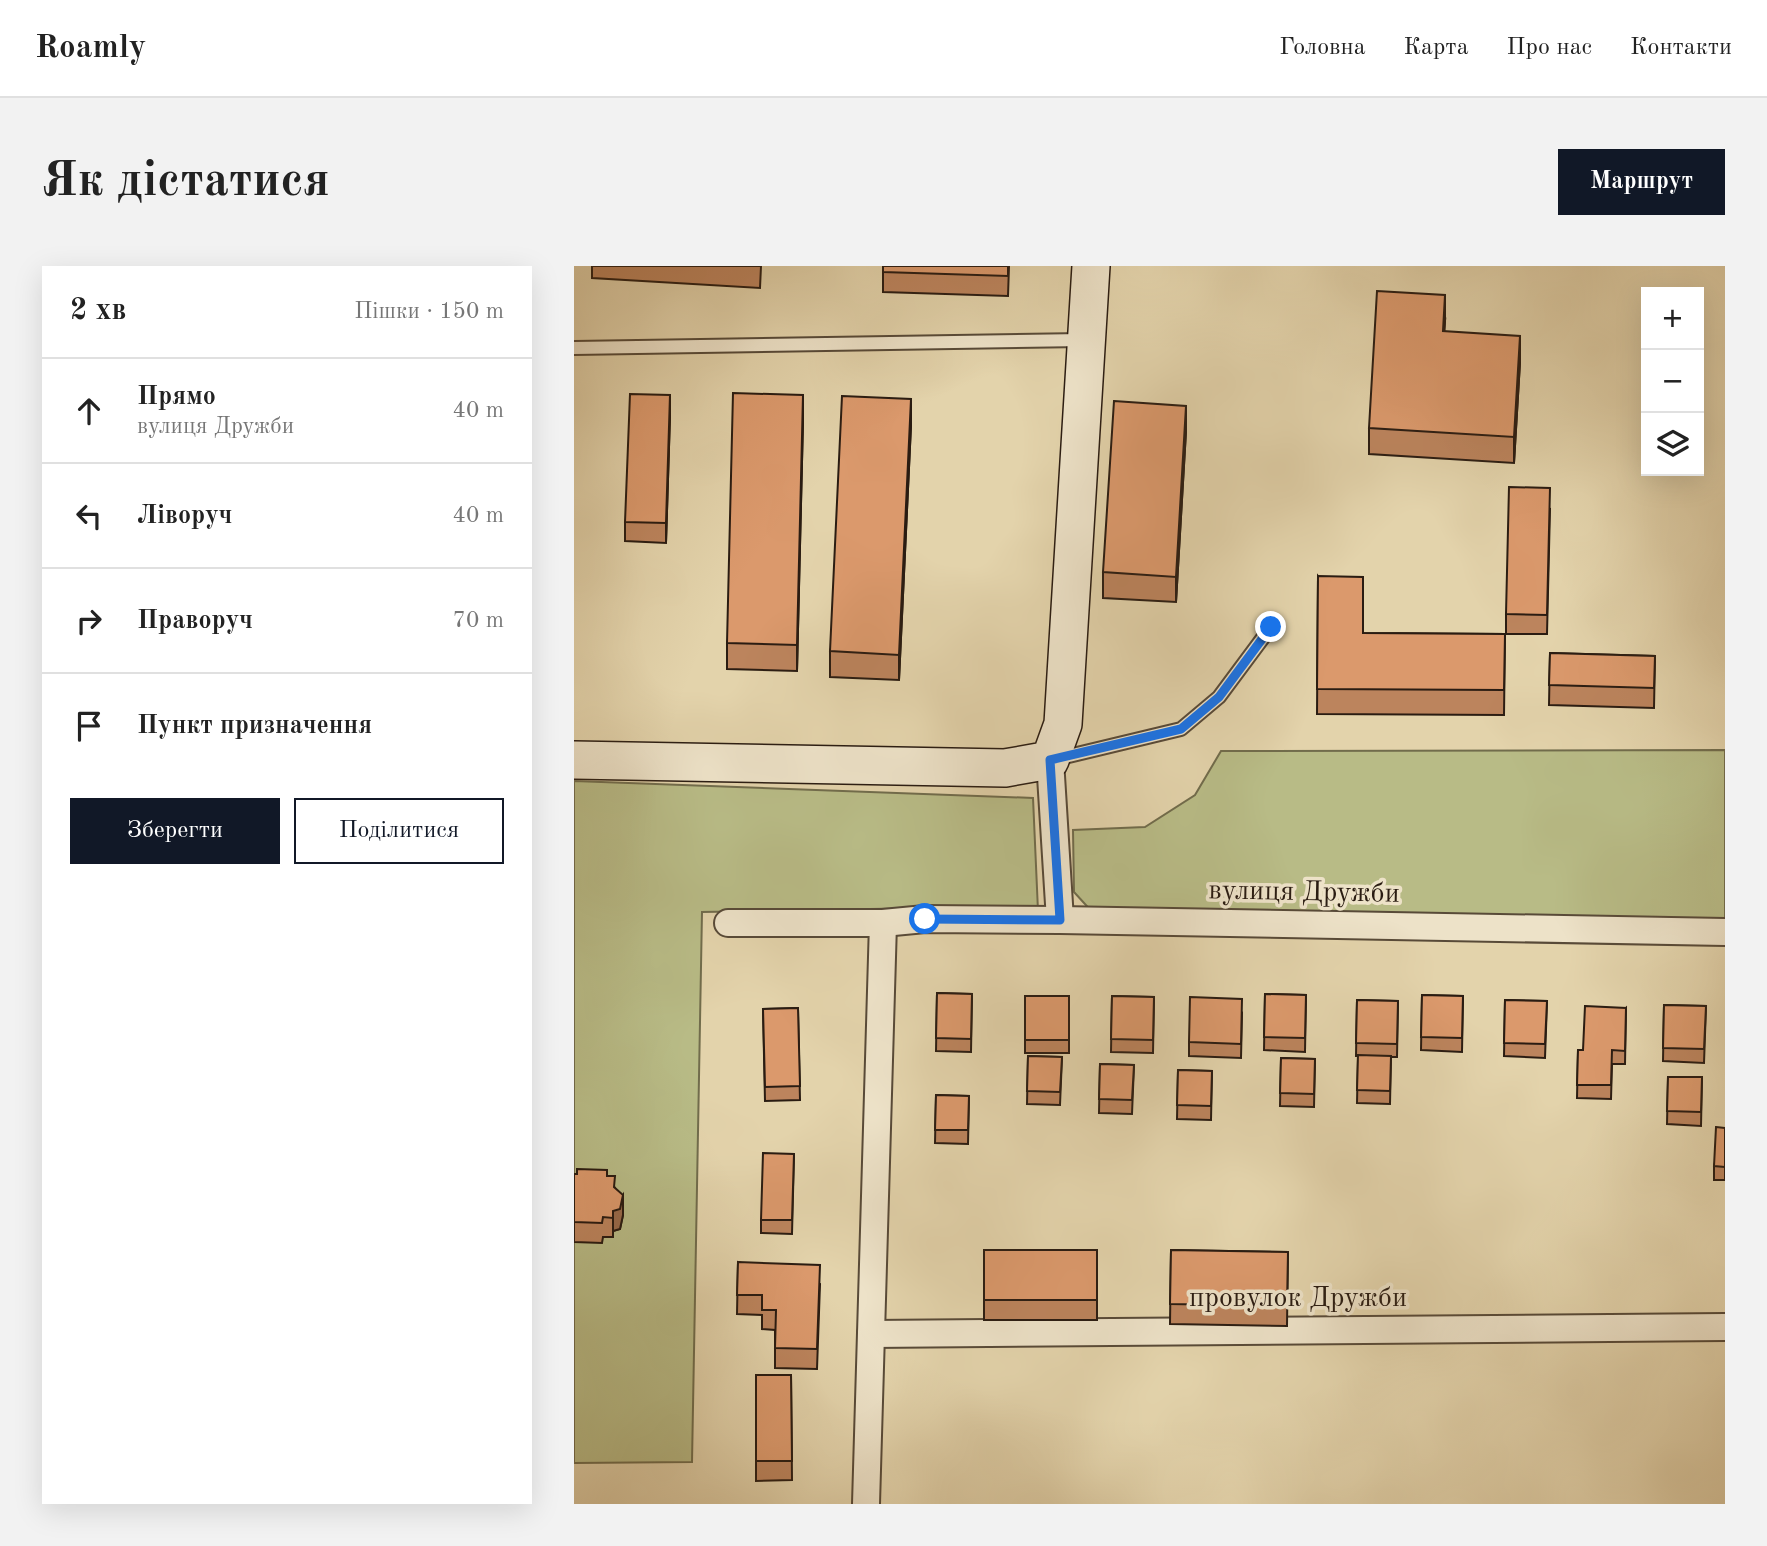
<!DOCTYPE html>
<html lang="uk">
<meta charset="utf-8">
<style>
body{margin:0;font-family:"Old Standard TT",serif;background:#f2f2f2;color:#222}
.controls{position:absolute;right:21px;top:21px;display:grid;overflow:hidden;border-radius:0px;box-shadow:0 7px 28px #0002}
.controls button{width:63px;height:63px;display:grid;place-items:center;padding:0;border:0;border-bottom:2px solid #e0e0e0;background:#fff;color:#222;font:35px sans-serif}
.stop{position:absolute;width:21px;height:21px;margin:-16px;border:5px solid #1a73e8;border-radius:50%;background:#fff}
.stop.end{background:#1a73e8;border-color:#fff;box-shadow:0 2px 7px #0008}
.list{margin:0;padding:0;list-style:none}
h2{display:flex;justify-content:space-between;align-items:center;height:91px;margin:0;padding:0 28px;font-size:30px}
h2 small{font-size:23px;font-weight:400;color:#767676}
.list li{display:grid;grid-template-columns:46px 1fr auto;gap:21px;align-items:center;box-sizing:border-box;height:105px;padding:0 28px;border-top:2px solid #e0e0e0}
.list b{display:block;font-size:26px;white-space:nowrap}
.list p{margin:0;font-size:23px;white-space:nowrap;color:#767676}
.list em{font-size:23px;font-style:normal;color:#767676}
.actions{display:flex;gap:14px;padding:21px 28px}
.actions a{flex:1;padding:16px 0;border:2px solid #111827;border-radius:0px;text-align:center;font-size:24px;color:#111827}
.actions .main{background:#111827;color:#fff}
.icon{flex:none;width:38px;height:38px;fill:none;stroke:currentColor;stroke-width:2;stroke-linecap:round;stroke-linejoin:round}
.map{position:relative;flex:none;width:1151px;height:1238px;overflow:hidden;border-radius:0px}
header{display:flex;align-items:center;gap:42px;box-sizing:border-box;height:98px;padding:0 35px;background:#fff;border-bottom:2px solid #e0e0e0}
header strong{font-size:33px}
nav{display:flex;gap:38px;margin-inline-start:auto;font-size:24px}
.intro{display:flex;align-items:center;justify-content:space-between;box-sizing:border-box;height:168px;padding:0 42px}
h1{margin:0;font-size:49px}
.button{padding:18px 32px;border-radius:0px;background:#111827;color:#fff;font-size:24px;font-weight:700}
main{display:flex;gap:42px;padding:0 42px}
aside{flex:1;background:#fff;border-radius:0px;box-shadow:0 7px 28px #0002}
.map>svg:first-child{display:block}
.green{fill:#b8bb86;stroke:#716c4c;stroke-width:2}
.lines{fill:none;stroke-linecap:round;stroke-linejoin:round}
.lane-casing{stroke:#584a38;stroke-width:16}
.street-casing{stroke:#584a38;stroke-width:30}
.secondary-casing{stroke:#2a1c12;stroke-width:40}
.lane{stroke:#ede2c8;stroke-width:12}
.street{stroke:#ede2c8;stroke-width:26}
.secondary{stroke:#ede2c8;stroke-width:37}
.wall{fill:#bc845d;stroke:#2a1c12;stroke-width:2}
.shaded-wall{fill:#996b4c;stroke:#2a1c12;stroke-width:2}
.building{fill:#db996c;stroke:#2a1c12;stroke-width:2}
.route{stroke:#1a73e8;stroke-width:9}
.labels{text-anchor:middle;dominant-baseline:central;stroke-width:7;stroke-linejoin:round;paint-order:stroke}
.street-label{font-size:28px;fill:#2a1c12;stroke:#ede2c8}
</style>
<header>
<strong>Roamly</strong>
<nav><a>Головна</a><a>Карта</a><a>Про нас</a><a>Контакти</a></nav>
</header>
<div class="intro"><h1>Як дістатися</h1><a class="button">Маршрут</a></div>
<main>
<aside>
<h2>2 хв<small>Пішки · 150 m</small></h2>
<ul class="list">
<li><svg class="icon" aria-label="ahead" viewBox="0 0 24 24"><path d="M12 20V5M6 11l6-6 6 6"/></svg><div><b>Прямо</b><p>вулиця Дружби</p></div><em>40 m</em></li>
<li><svg class="icon" aria-label="left" viewBox="0 0 24 24"><path d="M17 20v-9H6M10 6l-5 5 5 5"/></svg><div><b>Ліворуч</b></div><em>40 m</em></li>
<li><svg class="icon" aria-label="right" viewBox="0 0 24 24"><path d="M7 20v-9h11M14 6l5 5-5 5"/></svg><div><b>Праворуч</b></div><em>70 m</em></li>
<li><svg class="icon" aria-label="arrive" viewBox="0 0 24 24"><path d="M6 21V4h12l-3 4 3 4H6"/></svg><div><b>Пункт призначення</b></div></li>
</ul>
<div class="actions"><a class="main">Зберегти</a><a>Поділитися</a></div>
</aside>
<div class="map">
<svg width="1151" height="1238" viewBox="0 0 1151 1238">
<rect width="100%" height="100%" fill="#e3d3ab"/>
<filter id="stains"><feTurbulence type="fractalNoise" baseFrequency=".00286" numOctaves="4"/><feColorMatrix values="0 0 0 0 .2 0 0 0 0 .09 0 0 0 0 .02 0 0 0 .5 -.17"/></filter>
<radialGradient id="worn" r=".72"><stop offset=".6" stop-color="#630" stop-opacity="0"/><stop offset="1" stop-color="#630" stop-opacity=".3"/></radialGradient>
<g class="green">
<path d="M1151 484V662L521 649 500 626 499 564 571 561 621 529 647 485Z"/>
<path d="M0 515 459 532 464 645 351 642 128 646 118 1196 0 1197Z"/>
</g>
<g class="lines">
<defs>
<g id="lane">
<path d="M0 82 509 74"/>
<path d="M482 493 607 463 645 431 697 361"/>
</g>
<g id="street">
<path d="M476 494 486 654"/>
<path d="M154 657H309L292 1238"/>
<path d="M309 657 351 653 486 654 1151 666"/>
<path d="M297 1068 1151 1061"/>
</g>
<path id="secondary" d="M0 494 431 502 476 494 489 458 517 0"/>
</defs>
<use href="#lane" class="lane-casing"/>
<use href="#street" class="street-casing"/>
<use href="#secondary" class="secondary-casing"/>
<use href="#lane" class="lane"/>
<use href="#street" class="street"/>
<use href="#secondary" class="secondary"/>
</g>
<g class="wall">
<path d="M18 0H187L186 22 18 12Z"/>
<path d="M309 0H435L434 30 309 26Z"/>
<path d="M871 55 870 65 946 96 940 197 795 188V162Z"/>
<path d="M96 149 92 277 51 275V256Z"/>
<path d="M229 154 223 405 153 403V377Z"/>
<path d="M337 159 325 414 256 411V385Z"/>
<path d="M612 165 602 336 529 332V306Z"/>
<path d="M976 242 973 368H932V348Z"/>
<path d="M744 310 789 367 931 368 930 449 743 448Z"/>
<path d="M976 387 1081 390 1080 442 975 439Z"/>
<path d="M363 727 398 728 397 786 362 785Z"/>
<path d="M691 728 732 729 731 786 690 784Z"/>
<path d="M848 729 889 730 888 786 847 784Z"/>
<rect x="451" y="730" width="44" height="57"/>
<path d="M538 730 580 731 579 787 537 786Z"/>
<path d="M783 734 824 735 823 791H817L816 838 783 837 784 790H782Z"/>
<path d="M931 734 973 735 971 792 930 790Z"/>
<path d="M1090 739 1132 740 1130 797 1089 795Z"/>
<path d="M224 742 226 834 191 835 189 743Z"/>
<path d="M1052 742 1051 798H1038L1037 833 1003 832 1004 784H1009Z"/>
<path d="M668 747 667 792 615 790V776Z"/>
<path d="M454 790 488 791 486 839 453 838Z"/>
<path d="M707 792 741 793 740 841 706 840Z"/>
<path d="M526 798 560 799 558 848 525 847Z"/>
<path d="M604 804 638 805 637 854 603 853Z"/>
<path d="M1094 811H1128L1127 860 1093 858Z"/>
<path d="M362 829 395 830 394 878 361 877Z"/>
<path d="M1151 862V914H1140V900Z"/>
<path d="M220 888 218 968 187 967V954Z"/>
<path d="M0 908 33 910 41 922 49 949 46 963 39 965V971H29L28 977 0 976Z"/>
<rect x="410" y="984" width="113" height="70"/>
<path d="M597 984 714 986 713 1060 596 1058Z"/>
<path d="M164 996 246 1018 243 1103 201 1102V1064L188 1063V1049L163 1048Z"/>
<path d="M182 1109H217L218 1214 182 1215Z"/>
</g>
<g class="shaded-wall">
<path d="M871 29V55L869 91V65Z"/>
<path d="M946 70V96L940 197V171Z"/>
<path d="M96 129V149L92 277V257Z"/>
<path d="M229 129V154L223 405V379Z"/>
<path d="M337 133V159L325 414V389Z"/>
<path d="M612 140V165L602 336V311Z"/>
<path d="M49 929V949L46 963 39 965V971V945Z"/>
</g>
<g class="building">
<path d="M309 0H434V10L309 6Z"/>
<path d="M803 25 871 29 869 65 946 70 940 171 795 162Z"/>
<path d="M159 127 229 129 223 379 153 377Z"/>
<path d="M56 128 96 129 92 257 51 256Z"/>
<path d="M268 130 337 133 325 389 256 385Z"/>
<path d="M540 135 612 140 602 311 529 306Z"/>
<path d="M935 221 976 222 973 349 932 348Z"/>
<path d="M744 310 789 311V367L931 368 930 424 743 423Z"/>
<path d="M976 387 1081 390 1080 422 975 419Z"/>
<path d="M363 727 398 728 397 773 362 772Z"/>
<path d="M691 728 732 729 731 772 690 771Z"/>
<path d="M848 729 889 730 888 772 847 771Z"/>
<rect x="451" y="730" width="44" height="44"/>
<path d="M538 730 580 731 579 774 537 773Z"/>
<path d="M616 731 668 733 667 778 615 776Z"/>
<path d="M783 734 824 735 823 778 782 777Z"/>
<path d="M931 734 973 735 971 778 930 777Z"/>
<path d="M1090 739 1132 740 1130 783 1089 782Z"/>
<path d="M1011 740 1052 742 1051 785 1038 784 1037 819H1003L1004 784H1009Z"/>
<path d="M224 742 226 820 191 821 189 743Z"/>
<path d="M784 789 817 790 816 825 783 824Z"/>
<path d="M454 790 488 791 486 826 453 825Z"/>
<path d="M707 792 741 793 740 828 706 827Z"/>
<path d="M526 798 560 799 558 834 525 833Z"/>
<path d="M604 804 638 805 637 840 603 839Z"/>
<path d="M1094 811H1128L1127 846 1093 845Z"/>
<path d="M362 829 395 830 394 864H361Z"/>
<path d="M1142 861 1151 862V901L1140 900Z"/>
<path d="M189 887 220 888 218 954H187Z"/>
<path d="M3 903 33 904V910H41L40 921 49 929 46 943 39 945V952L29 951 28 957 0 956V908H3Z"/>
<rect x="410" y="984" width="113" height="50"/>
<path d="M597 984 714 986 713 1040 596 1038Z"/>
<path d="M164 996 246 999 243 1083 201 1082 202 1044H188V1029H163Z"/>
<path d="M182 1109H217L218 1195H182Z"/>
</g>
<g class="lines">
<path class="route" d="M351 653 486 654 476 494 607 463 645 431 697 361"/>
</g>
<g class="labels">
<g class="street-label">
<text transform="translate(730 627) rotate(1)">вулиця Дружби</text>
<text x="724" y="1033">провулок Дружби</text>
</g>
</g>
<rect width="100%" height="100%" filter="url(#stains)"/>
<rect width="100%" height="100%" fill="url(#worn)"/>
</svg>
<div class="controls">
<button>+</button>
<button>−</button>
<button><svg class="icon" aria-label="layers" viewBox="0 0 24 24"><path d="M12 4l9 5-9 5-9-5zM3 14l9 5 9-5"/></svg></button>
</div>
<div class="stop" style="left:351px;top:653px"></div>
<div class="stop end" style="left:697px;top:361px"></div>
</div>
</main>
